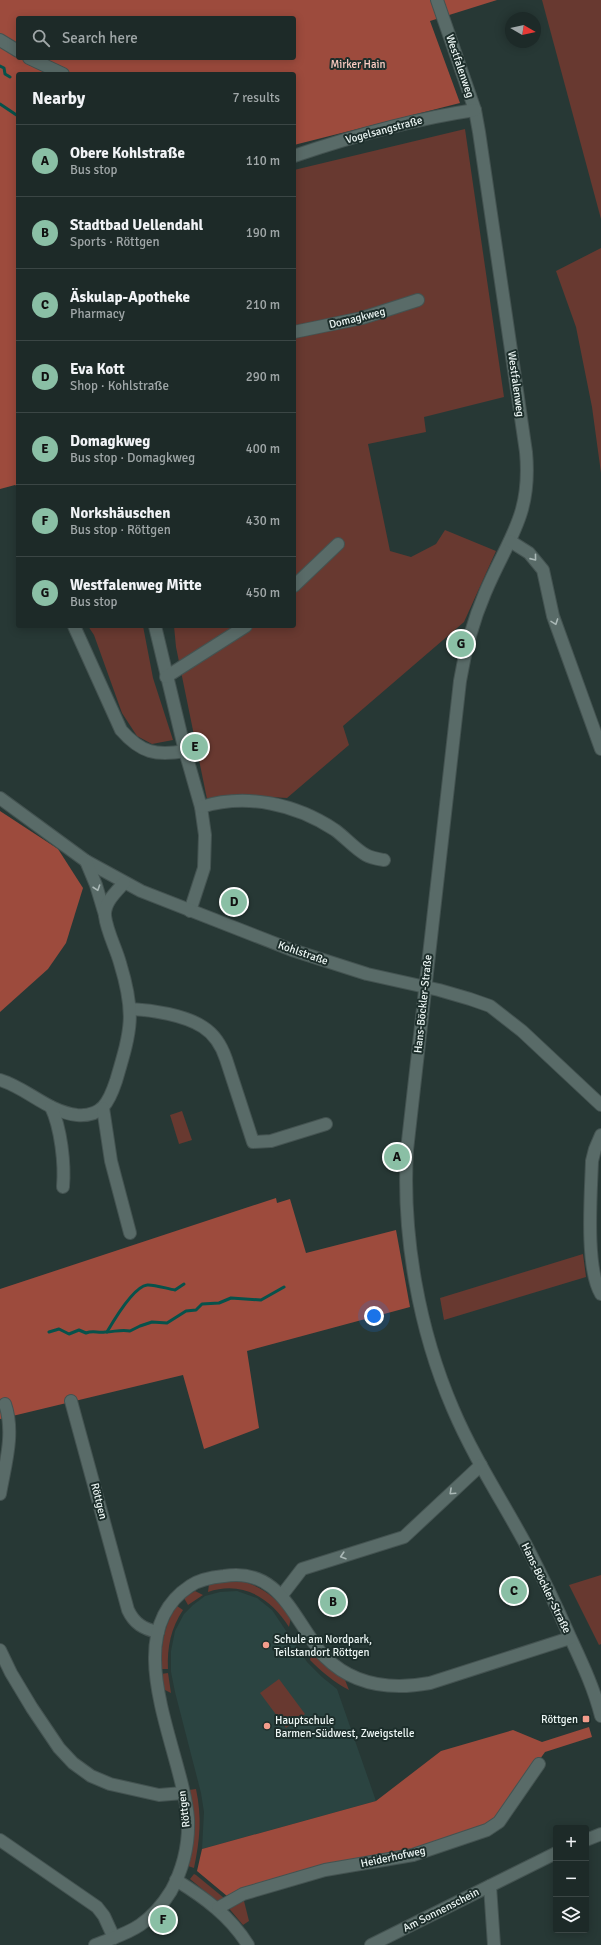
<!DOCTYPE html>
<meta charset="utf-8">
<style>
body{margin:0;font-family:Signika,sans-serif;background:#253230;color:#f1f3f6}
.controls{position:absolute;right:12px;bottom:12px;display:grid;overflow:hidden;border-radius:4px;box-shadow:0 2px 10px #0003}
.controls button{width:36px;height:36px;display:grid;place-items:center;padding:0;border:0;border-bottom:1px solid #3b4645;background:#1d2a28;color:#f1f3f6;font:20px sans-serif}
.compass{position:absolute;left:505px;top:12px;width:36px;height:36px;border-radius:50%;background:#1d2a28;box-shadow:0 2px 10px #0003;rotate:99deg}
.you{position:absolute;left:374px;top:1316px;width:14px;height:14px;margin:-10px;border:3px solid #fff;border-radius:50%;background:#1a73e8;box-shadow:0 0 0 6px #1a73e833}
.badge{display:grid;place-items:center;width:26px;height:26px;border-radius:50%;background:#8abfa5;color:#111;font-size:13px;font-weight:700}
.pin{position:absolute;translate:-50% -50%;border:2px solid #fff;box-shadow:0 1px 4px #0006}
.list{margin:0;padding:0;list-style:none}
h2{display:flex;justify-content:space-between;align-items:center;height:52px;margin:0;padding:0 16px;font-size:17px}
h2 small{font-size:13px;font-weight:400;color:#a0a7a8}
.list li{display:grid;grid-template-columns:26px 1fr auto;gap:12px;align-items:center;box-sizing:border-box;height:72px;padding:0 16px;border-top:1px solid #3b4645}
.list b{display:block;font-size:15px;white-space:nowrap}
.list p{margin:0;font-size:13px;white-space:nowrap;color:#a0a7a8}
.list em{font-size:13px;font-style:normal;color:#a0a7a8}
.icon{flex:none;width:22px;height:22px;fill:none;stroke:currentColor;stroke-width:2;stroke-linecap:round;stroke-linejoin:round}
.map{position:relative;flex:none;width:601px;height:1945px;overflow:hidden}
.search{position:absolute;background:#1d2a28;box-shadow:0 2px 10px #0003;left:16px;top:16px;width:280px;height:44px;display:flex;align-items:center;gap:10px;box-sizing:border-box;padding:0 14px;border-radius:4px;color:#a0a7a8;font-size:15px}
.panel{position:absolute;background:#1d2a28;box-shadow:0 2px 10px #0003;left:16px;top:72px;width:280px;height:556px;border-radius:4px}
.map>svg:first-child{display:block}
.built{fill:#2b4441}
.green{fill:#683930}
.forest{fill:#9d4b3d;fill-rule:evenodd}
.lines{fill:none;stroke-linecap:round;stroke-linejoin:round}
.stream{stroke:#07524b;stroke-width:3}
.minor-casing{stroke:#445351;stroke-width:14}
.minor{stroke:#596b68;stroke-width:12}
.oneway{stroke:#aab8b6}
.poi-dot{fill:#f49d8c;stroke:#1d2e2b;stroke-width:1.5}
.labels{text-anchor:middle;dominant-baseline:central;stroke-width:4;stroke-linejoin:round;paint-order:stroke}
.park-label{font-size:11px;fill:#fdcdc3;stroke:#1d2e2b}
.street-label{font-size:11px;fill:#edf7f5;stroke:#1d2e2b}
.poi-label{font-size:11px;fill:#edf7f5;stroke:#1d2e2b;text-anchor:start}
</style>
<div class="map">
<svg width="601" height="1945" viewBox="0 0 601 1945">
<rect width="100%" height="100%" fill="#273835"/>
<path class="built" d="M237 1591 257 1598 272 1610 307 1662 322 1677 337 1689 376 1801 202 1849 204 1812 201 1793 175 1692 171 1672V1651L175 1631 184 1614 193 1605 205 1596 220 1592Z"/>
<g class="green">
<path d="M542 0H601V219Z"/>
<path d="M465 129 504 397 424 417 426 432 368 444 390 551 411 557 436 544 445 530 496 551 464 622 343 726 349 745 287 798 237 795 207 799 176 647 174 626H294V170Z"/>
<path d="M601 248V473L592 407 576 327 556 271Z"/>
<path d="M88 626H143L153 678 173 740 152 744 137 736 122 713 94 635Z"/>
<path d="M182 1111 192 1140 179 1144 170 1115Z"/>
<path d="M583 1254 586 1277 444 1320 440 1298Z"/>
<path d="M601 1575V1644L599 1645 569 1585Z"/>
<path d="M240 1581C263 1586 277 1599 291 1617L289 1627C271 1598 242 1580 208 1592L209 1584 219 1582Z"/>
<path d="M195 1591 203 1595 188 1605 184 1598Z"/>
<path d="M177 1606 183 1610C171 1628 167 1647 168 1669H160C162 1646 163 1626 177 1606Z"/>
<path d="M312 1649 328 1667 345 1680 349 1690C334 1682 322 1672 310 1660Z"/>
<path d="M168 1673 171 1693 163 1689 161 1674Z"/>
<path d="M279 1679 305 1714 286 1728 260 1693Z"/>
<path d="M196 1789C202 1817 200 1840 194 1868L188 1866C194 1840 196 1817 189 1790Z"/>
<path d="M194 1874 196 1875 224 1898 218 1902 190 1879Z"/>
<path d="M243 1897 249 1921 243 1925 227 1906Z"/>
</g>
<g class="forest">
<path d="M0 0H497L430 21 460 103 294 145V74H18V487L15 485 0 489ZM18 18H294V58H18Z"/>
<path d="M0 811 58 849 83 888 66 943 48 969 0 1012Z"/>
<path d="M276 1198 277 1203 290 1199 306 1253 396 1230 410 1307 247 1351 259 1428 204 1449 183 1375 0 1419V1289Z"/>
<path d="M589 1727 592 1737 545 1752 493 1825 420 1851 329 1867 227 1896 197 1871 202 1849 376 1801 441 1751 513 1730 542 1742Z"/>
</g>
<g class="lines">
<g class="stream">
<path d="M0 66 4 68 5 74 10 77"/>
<path d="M0 104 18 116"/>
<path d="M49 1332 59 1329 69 1334 79 1330 86 1333C93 1330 97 1333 105 1332 114 1332 121 1329 130 1331L140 1326 152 1322 167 1323 186 1311 196 1310 202 1304 219 1303 231 1298 261 1300 284 1287"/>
<path d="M107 1332C114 1320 133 1287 147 1285 153 1284 168 1289 175 1290L184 1284"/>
</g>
<defs>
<g id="minor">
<path d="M437 0 475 110 479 132 526 452C532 516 508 538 485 593 473 621 465 651 460 681L407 1150C402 1236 419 1330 453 1409 473 1456 501 1499 525 1543 541 1574 556 1605 570 1637 582 1663 594 1688 601 1716"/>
<path d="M0 40 18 51"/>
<path d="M29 58 63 74"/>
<path d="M294 156C353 136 413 119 475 110"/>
<path d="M294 332 362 318 418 300"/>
<path d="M510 541 529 553 543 570 553 616 601 749"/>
<path d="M294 586 338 544"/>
<path d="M74 626 121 730C141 753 156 756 185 751"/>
<path d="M155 626 185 751 201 807 205 835 204 868 190 911"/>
<path d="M166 677 246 626"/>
<path d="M0 798 86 861 141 891 292 950 367 974 439 990 470 999 490 1006 522 1031 601 1105"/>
<path d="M201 807C247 793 296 804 335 830 346 838 355 849 366 855 371 858 378 859 384 860"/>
<path d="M86 861 96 885 105 915"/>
<path d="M131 1009C152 1010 185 1015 203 1027 214 1034 222 1047 226 1059L253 1142 271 1141 326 1124"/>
<path d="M0 1080C27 1088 48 1112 77 1115 102 1117 109 1102 116 1081 131 1030 136 1015 120 963 116 948 107 932 105 916 104 903 115 893 124 883"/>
<path d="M51 1107C61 1128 65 1164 63 1187"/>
<path d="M103 1108 111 1161 130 1233"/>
<path d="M601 1135 595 1149 592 1161C591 1193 585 1268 601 1294"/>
<path d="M71 1401 128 1610C134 1623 143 1629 158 1632"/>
<path d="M0 1494C5 1465 15 1433 5 1404"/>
<path d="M282 1595 302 1569 404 1537 481 1465"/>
<path d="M0 1650 11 1673 32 1708 59 1748 73 1763 91 1776 110 1784 159 1795 183 1793"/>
<path d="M0 1840 97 1907 104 1916 114 1938"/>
<path d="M586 1840 601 1834"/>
<path d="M176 1880C205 1898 230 1916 248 1945"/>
<path d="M490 1886 494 1945"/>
<path d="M218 1908 243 1894 325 1870 413 1855 487 1830 499 1822 539 1764"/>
<path d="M95 1945C110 1939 127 1934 140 1925 153 1916 163 1904 171 1891 183 1869 189 1844 188 1819 183 1751 115 1635 190 1586 200 1579 213 1577 224 1576 273 1568 289 1607 312 1640 316 1646 320 1653 325 1657 354 1686 392 1690 430 1683L570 1638"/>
<path d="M371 1945 556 1853"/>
</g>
</defs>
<use href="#minor" class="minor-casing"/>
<use href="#minor" class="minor"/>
</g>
<defs><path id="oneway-chevron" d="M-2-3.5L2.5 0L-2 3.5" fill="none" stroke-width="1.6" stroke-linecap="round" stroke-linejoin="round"/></defs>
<g class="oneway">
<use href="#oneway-chevron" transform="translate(534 558) rotate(51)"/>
<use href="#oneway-chevron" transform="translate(555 622) rotate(70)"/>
<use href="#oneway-chevron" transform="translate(97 888) rotate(71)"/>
<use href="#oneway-chevron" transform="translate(452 1492) rotate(137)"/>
<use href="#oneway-chevron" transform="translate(343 1556) rotate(163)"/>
</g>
<g class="poi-dot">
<circle cx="266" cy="1645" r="4"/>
<rect x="582" y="1715" width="8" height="8" rx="2"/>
<circle cx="267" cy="1726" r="4"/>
</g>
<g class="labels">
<g class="park-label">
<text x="358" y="64">Mirker Hain</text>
</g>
<g class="street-label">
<text transform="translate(460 66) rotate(71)">Westfalenweg</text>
<text transform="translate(384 130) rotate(-15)">Vogelsangstraße</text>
<text transform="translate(357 318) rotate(-14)">Domagkweg</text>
<text transform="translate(516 384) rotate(82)">Westfalenweg</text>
<text transform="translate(303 953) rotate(19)">Kohlstraße</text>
<text transform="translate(423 1004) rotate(-84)">Hans-Böckler-Straße</text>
<text transform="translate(99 1501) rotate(76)">Röttgen</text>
<text transform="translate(546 1588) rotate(64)">Hans-Böckler-Straße</text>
<text transform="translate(184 1809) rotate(-97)">Röttgen</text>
<text transform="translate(393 1857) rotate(-12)">Heiderhofweg</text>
<text transform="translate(441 1910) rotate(-27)">Am Sonnenschein</text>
</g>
<g class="poi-label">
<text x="274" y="1639">Schule am Nordpark,<tspan x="274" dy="13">Teilstandort Röttgen</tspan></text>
<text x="578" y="1719" text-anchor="end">Röttgen</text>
<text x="275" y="1720">Hauptschule<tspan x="275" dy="13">Barmen-Südwest, Zweigstelle</tspan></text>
</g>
</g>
</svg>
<div class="controls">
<button>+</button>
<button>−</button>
<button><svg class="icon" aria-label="layers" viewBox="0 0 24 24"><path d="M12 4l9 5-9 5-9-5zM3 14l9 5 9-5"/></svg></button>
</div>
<svg class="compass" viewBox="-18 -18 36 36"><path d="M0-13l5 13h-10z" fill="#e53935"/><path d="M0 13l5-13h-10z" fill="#a0a7a8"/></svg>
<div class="you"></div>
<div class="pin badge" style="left:397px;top:1157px">A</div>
<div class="pin badge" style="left:333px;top:1602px">B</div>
<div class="pin badge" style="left:514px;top:1591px">C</div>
<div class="pin badge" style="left:234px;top:902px">D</div>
<div class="pin badge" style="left:195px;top:747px">E</div>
<div class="pin badge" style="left:163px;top:1920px">F</div>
<div class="pin badge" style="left:461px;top:644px">G</div>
<div class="search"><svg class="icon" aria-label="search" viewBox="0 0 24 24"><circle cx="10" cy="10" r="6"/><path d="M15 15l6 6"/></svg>Search here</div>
<section class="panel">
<h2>Nearby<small>7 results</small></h2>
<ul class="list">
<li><span class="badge">A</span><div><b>Obere Kohlstraße</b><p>Bus stop</p></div><em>110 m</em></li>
<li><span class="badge">B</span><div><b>Stadtbad Uellendahl</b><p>Sports · Röttgen</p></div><em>190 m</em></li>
<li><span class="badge">C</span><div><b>Äskulap-Apotheke</b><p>Pharmacy</p></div><em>210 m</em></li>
<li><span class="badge">D</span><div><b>Eva Kott</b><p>Shop · Kohlstraße</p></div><em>290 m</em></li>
<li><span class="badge">E</span><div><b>Domagkweg</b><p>Bus stop · Domagkweg</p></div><em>400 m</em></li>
<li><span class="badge">F</span><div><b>Norkshäuschen</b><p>Bus stop · Röttgen</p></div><em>430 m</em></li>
<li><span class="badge">G</span><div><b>Westfalenweg Mitte</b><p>Bus stop</p></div><em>450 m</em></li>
</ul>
</section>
</div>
